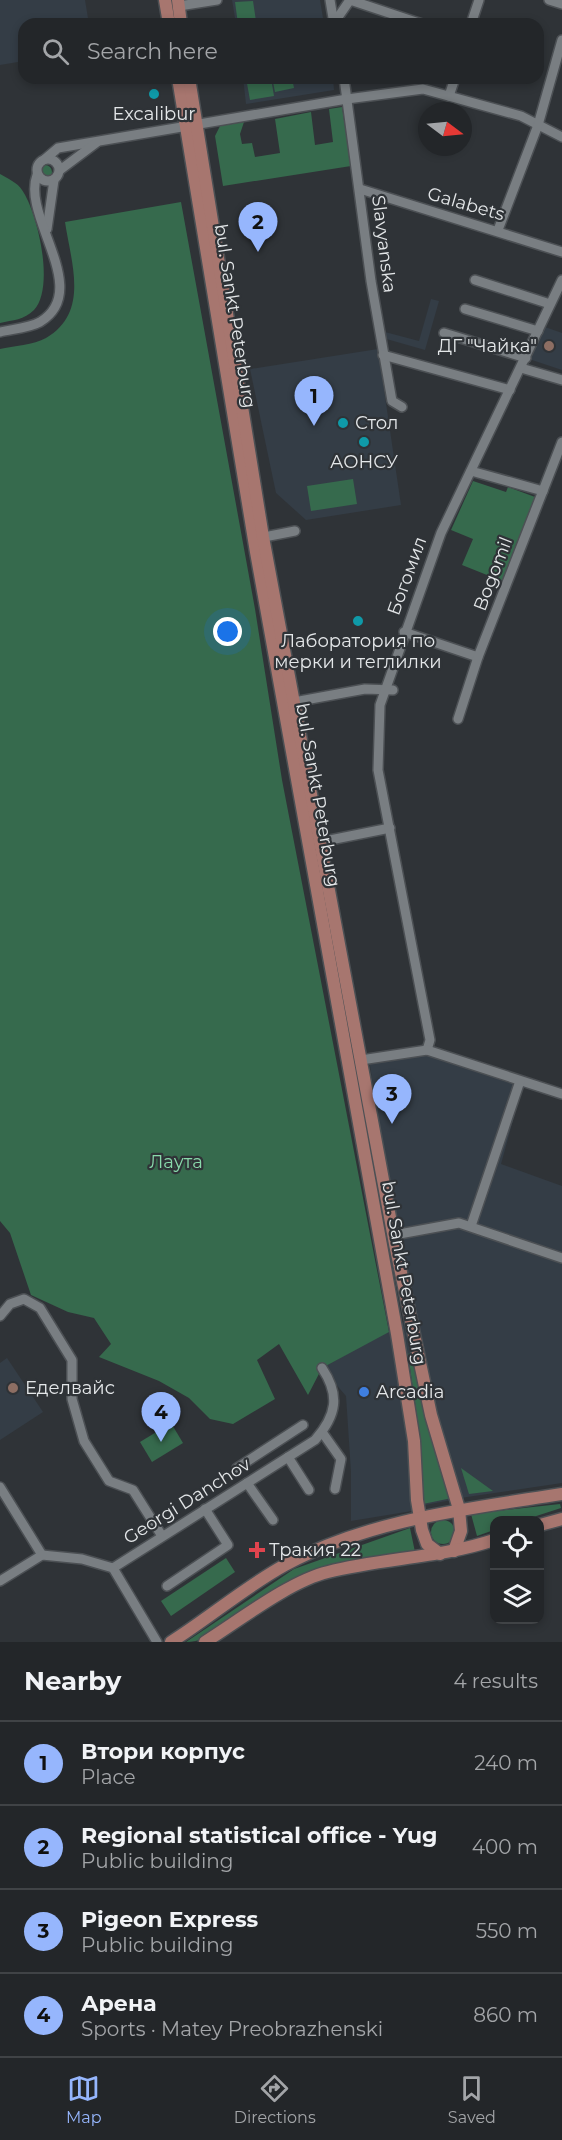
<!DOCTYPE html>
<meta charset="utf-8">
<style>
body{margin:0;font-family:Montserrat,sans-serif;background:#2b2e31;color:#f1f3f6}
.controls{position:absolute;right:18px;bottom:18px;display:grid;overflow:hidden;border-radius:12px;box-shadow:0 3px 9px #0003}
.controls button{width:54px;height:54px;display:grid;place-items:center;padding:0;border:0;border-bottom:2px solid #404346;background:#232629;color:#f1f3f6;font:30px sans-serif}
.compass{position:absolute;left:418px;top:102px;width:54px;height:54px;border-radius:50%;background:#232629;box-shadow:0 3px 9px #0003;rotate:106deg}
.you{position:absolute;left:228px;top:632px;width:21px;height:21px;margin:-15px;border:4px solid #fff;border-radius:50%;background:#1a73e8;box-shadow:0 0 0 9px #1a73e833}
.badge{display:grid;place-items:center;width:39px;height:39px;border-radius:50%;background:#96b6fd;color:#111;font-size:20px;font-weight:700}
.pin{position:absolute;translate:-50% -50px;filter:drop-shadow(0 2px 3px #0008)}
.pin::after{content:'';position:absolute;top:32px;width:21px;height:18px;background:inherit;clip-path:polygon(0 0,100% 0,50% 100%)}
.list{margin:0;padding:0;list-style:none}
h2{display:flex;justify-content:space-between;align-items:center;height:78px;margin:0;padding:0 24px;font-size:26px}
h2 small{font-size:20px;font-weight:400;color:#a3a5a8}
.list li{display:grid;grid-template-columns:39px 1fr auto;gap:18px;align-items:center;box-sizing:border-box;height:84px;padding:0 24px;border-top:2px solid #404346}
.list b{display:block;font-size:22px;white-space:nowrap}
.list p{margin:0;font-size:20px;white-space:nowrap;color:#a3a5a8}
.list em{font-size:20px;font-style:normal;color:#a3a5a8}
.icon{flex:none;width:33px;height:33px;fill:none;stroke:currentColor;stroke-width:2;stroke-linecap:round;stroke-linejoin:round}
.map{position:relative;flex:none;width:562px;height:1642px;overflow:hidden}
.search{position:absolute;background:#232629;box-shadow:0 3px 9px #0003;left:18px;right:18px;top:18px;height:66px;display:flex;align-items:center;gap:15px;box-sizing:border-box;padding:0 21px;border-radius:18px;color:#a3a5a8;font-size:22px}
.sheet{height:414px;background:#232629}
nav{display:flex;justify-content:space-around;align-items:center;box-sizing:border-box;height:84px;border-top:2px solid #404346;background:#232629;font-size:16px;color:#a3a5a8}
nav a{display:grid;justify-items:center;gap:3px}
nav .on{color:#96b6fd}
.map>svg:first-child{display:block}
.built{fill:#343d46}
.green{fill:#366a4d}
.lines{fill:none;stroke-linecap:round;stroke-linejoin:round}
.minor-casing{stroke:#4c5054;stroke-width:12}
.major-casing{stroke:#4c5054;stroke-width:15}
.minor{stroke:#797e82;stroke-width:9}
.major{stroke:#a7766f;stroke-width:12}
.culture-dot{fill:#0f9aa8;stroke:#2f3337;stroke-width:2}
.education-dot{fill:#8d6e63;stroke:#2f3337;stroke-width:2}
.shop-dot{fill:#3f7fe0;stroke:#2f3337;stroke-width:2}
.health-dot{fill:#e0444e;stroke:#2f3337;stroke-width:2}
.labels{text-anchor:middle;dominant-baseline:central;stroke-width:4.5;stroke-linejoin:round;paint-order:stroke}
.poi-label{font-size:18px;fill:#e4e7e9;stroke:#2f3337;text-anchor:start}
.street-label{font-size:18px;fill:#e4e7e9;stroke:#2f3337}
.park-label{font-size:18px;fill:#89daab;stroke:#2f3337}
</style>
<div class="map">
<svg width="562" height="1642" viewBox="0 0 562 1642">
<rect width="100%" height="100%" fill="#2f3337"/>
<g class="built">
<path d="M0 0H85L89 24H24V61L0 65Z"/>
<path d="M232 0H320L324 24H236Z"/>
<path d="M243 78H333L334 90 246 104Z"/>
<path d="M431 299 439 301 425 350 383 338 385 332 419 341Z"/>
<path d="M545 327 562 333V370L529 359Z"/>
<path d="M378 349 401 505 306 520 276 493 250 369Z"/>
<path d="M427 1050 520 1081 522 1088 501 1164 562 1186V1483L467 1497 420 1506 418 1510 351 1521V1472L346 1396 322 1368 416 1315 391 1204 369 1059Z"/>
<path d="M7 1358 43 1412 0 1440V1363Z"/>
</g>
<g class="green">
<path d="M253 1 256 21 277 18 278 24H238L235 2Z"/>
<path d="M246 78H271L274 96 250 100Z"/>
<path d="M292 78 294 88 275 92 273 82Z"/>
<path d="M342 107 351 166 223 186 215 136 220 126 244 122 240 134 242 144 252 143 255 157 280 153 275 119 311 112 315 145 333 142 329 109Z"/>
<circle cx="45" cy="172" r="7"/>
<path d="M0 174C7 178 18 183 22 190 38 213 55 288 34 310 24 320 13 320 0 323Z"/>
<path d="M181 202 255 609 282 780 389 1332 322 1368 308 1395 279 1344 257 1360 275 1399 233 1424 210 1419 189 1398 159 1381 99 1357 111 1344 94 1318 68 1312 31 1295 10 1233 0 1221V349C13 346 34 345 46 338 90 312 71 263 65 222Z"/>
<path d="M353 479 357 504 311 511 307 486Z"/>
<path d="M473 481 506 492 508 487 535 497 502 581 462 565 473 539 451 530Z"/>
<path d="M410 1353 432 1437 452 1498 423 1504 418 1423 408 1354Z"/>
<path d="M171 1423 183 1443 152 1462 140 1442Z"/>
<path d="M461 1468 493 1491 469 1494Z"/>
<path d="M560 1504 561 1508 524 1520H494V1530L477 1536 471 1514Z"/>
<circle cx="443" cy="1532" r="12"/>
<path d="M410 1528 415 1552C363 1562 309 1578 262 1602 237 1614 214 1642 186 1642L294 1569Z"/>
<path d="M226 1558 235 1572 171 1616 161 1601Z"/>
</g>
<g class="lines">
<defs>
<g id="minor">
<path d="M330 0 334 24"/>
<path d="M350 0 422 24"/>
<path d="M549 0 562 4"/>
<path d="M179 6 217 0"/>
<path d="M334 23 350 0"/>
<path d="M471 24 479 0"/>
<path d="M344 78 371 281 392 401 402 407"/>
<path d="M449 96 455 78"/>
<circle cx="48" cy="170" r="11"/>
<path d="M45 159 58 148 347 99 423 89 521 116 562 137"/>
<path d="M60 170 96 143"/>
<path d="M360 189 562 252"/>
<path d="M47 229 54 180"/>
<path d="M498 230 538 125 562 40"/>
<path d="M475 280 550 304"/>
<path d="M465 309 538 331"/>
<path d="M0 332C13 329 29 328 40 322 93 290 21 217 37 175"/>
<path d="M444 333 526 358"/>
<path d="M383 355 510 390"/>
<path d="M521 368 562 380"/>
<path d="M471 471 543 491"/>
<path d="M259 538 295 531"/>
<path d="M404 632 478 657"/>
<path d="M294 702 365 689 393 690"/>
<path d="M458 719 478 657 562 442"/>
<path d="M320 842 390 828"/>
<path d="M427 1050 430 1040 378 770 380 705 441 533 562 280"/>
<path d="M361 1060 427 1050 562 1094"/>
<path d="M471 1226 520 1081"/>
<path d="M394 1235 459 1223 562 1258"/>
<path d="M0 1316 10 1304 24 1299 40 1308 72 1360V1399L84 1441 109 1481 133 1490 162 1536"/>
<path d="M322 1432 341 1459 335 1489"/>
<path d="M288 1457 309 1490"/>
<path d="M237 1468 303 1425"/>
<path d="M247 1483 273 1520"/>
<path d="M0 1487 42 1555"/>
<path d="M113 1568 315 1440C337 1415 340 1395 322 1368"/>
<path d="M113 1568 157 1642"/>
<path d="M0 1581 42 1555 82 1559 113 1568"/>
<path d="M167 1586 228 1545 205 1509"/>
</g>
<g id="major">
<path d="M165 0 169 24"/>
<path d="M178 0 181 24"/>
<path d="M178 78 256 552 397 1334 414 1441 417 1500 422 1530 427 1544 440 1554"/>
<path d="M189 78 263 537 395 1244 431 1415 459 1509 461 1531 454 1551"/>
<path d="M540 1525 562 1519"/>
<path d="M171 1642C209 1618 245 1587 285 1565 371 1519 467 1509 562 1494"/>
<path d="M205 1642C240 1620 290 1581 328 1572 383 1558 440 1558 494 1540"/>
</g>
</defs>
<use href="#minor" class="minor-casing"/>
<use href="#major" class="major-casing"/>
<use href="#minor" class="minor"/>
<use href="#major" class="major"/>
</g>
<g class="culture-dot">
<circle cx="154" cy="94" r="6"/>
<circle cx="343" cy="423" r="6"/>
<circle cx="364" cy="442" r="6"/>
<circle cx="358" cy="621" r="6"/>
</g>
<g class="education-dot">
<circle cx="549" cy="346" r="6"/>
<circle cx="13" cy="1388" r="6"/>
</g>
<circle class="shop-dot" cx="364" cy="1392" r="6"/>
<path class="health-dot" d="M254 1541h6v6h6v6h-6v6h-6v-6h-6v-6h6z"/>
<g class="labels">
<g class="poi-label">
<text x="154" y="114" text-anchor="middle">Excalibur</text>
<text x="537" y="346" text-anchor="end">ДГ "Чайка"</text>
<text x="355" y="423">Стол</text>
<text x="364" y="462" text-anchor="middle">АОНСУ</text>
<text x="358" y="641" text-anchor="middle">Лаборатория по<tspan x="358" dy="21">мерки и теглилки</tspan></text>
<text x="25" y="1388">Еделвайс</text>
<text x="376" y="1392">Arcadia</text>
<text x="269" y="1550">Тракия 22</text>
</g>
<g class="street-label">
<text transform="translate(466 204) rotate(16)">Galabets</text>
<text transform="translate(384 244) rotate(83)">Slavyanska</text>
<text transform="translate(235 316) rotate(81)">bul. Sankt Peterburg</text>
<text transform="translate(493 574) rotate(-69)">Bogomil</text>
<text transform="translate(407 576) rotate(-70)">Богомил</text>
<text transform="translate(318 795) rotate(80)">bul. Sankt Peterburg</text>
<text transform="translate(404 1273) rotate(80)">bul. Sankt Peterburg</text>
<text transform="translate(187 1501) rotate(-32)">Georgi Danchov</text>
</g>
<g class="park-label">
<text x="176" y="1162">Лаута</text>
</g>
</g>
</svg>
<div class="controls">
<button><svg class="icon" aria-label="locate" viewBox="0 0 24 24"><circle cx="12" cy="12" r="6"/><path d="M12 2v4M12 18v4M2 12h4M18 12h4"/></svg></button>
<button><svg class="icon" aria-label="layers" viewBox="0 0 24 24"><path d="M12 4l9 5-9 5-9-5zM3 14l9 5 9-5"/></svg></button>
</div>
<svg class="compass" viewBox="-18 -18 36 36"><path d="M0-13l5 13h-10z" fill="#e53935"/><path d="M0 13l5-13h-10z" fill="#a3a5a8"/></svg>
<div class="you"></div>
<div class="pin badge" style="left:314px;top:426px">1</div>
<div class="pin badge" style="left:258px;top:252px">2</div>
<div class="pin badge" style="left:392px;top:1124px">3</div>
<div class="pin badge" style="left:161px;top:1442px">4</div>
<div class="search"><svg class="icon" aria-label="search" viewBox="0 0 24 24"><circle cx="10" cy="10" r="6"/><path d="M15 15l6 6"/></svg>Search here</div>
</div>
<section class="sheet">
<h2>Nearby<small>4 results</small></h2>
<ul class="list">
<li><span class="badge">1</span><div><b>Втори корпус</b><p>Place</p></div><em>240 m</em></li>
<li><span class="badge">2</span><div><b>Regional statistical office - Yug</b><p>Public building</p></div><em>400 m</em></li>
<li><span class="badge">3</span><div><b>Pigeon Express</b><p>Public building</p></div><em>550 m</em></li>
<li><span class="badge">4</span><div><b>Арена</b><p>Sports · Matey Preobrazhenski</p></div><em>860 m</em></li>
</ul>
</section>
<nav>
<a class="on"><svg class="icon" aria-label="map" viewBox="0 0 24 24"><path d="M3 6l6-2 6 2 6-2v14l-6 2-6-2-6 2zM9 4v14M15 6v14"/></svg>Map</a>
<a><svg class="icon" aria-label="directions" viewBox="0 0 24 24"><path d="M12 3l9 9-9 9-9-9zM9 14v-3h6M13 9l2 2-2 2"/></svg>Directions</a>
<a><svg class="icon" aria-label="saved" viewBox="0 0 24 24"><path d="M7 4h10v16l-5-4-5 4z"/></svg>Saved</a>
</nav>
